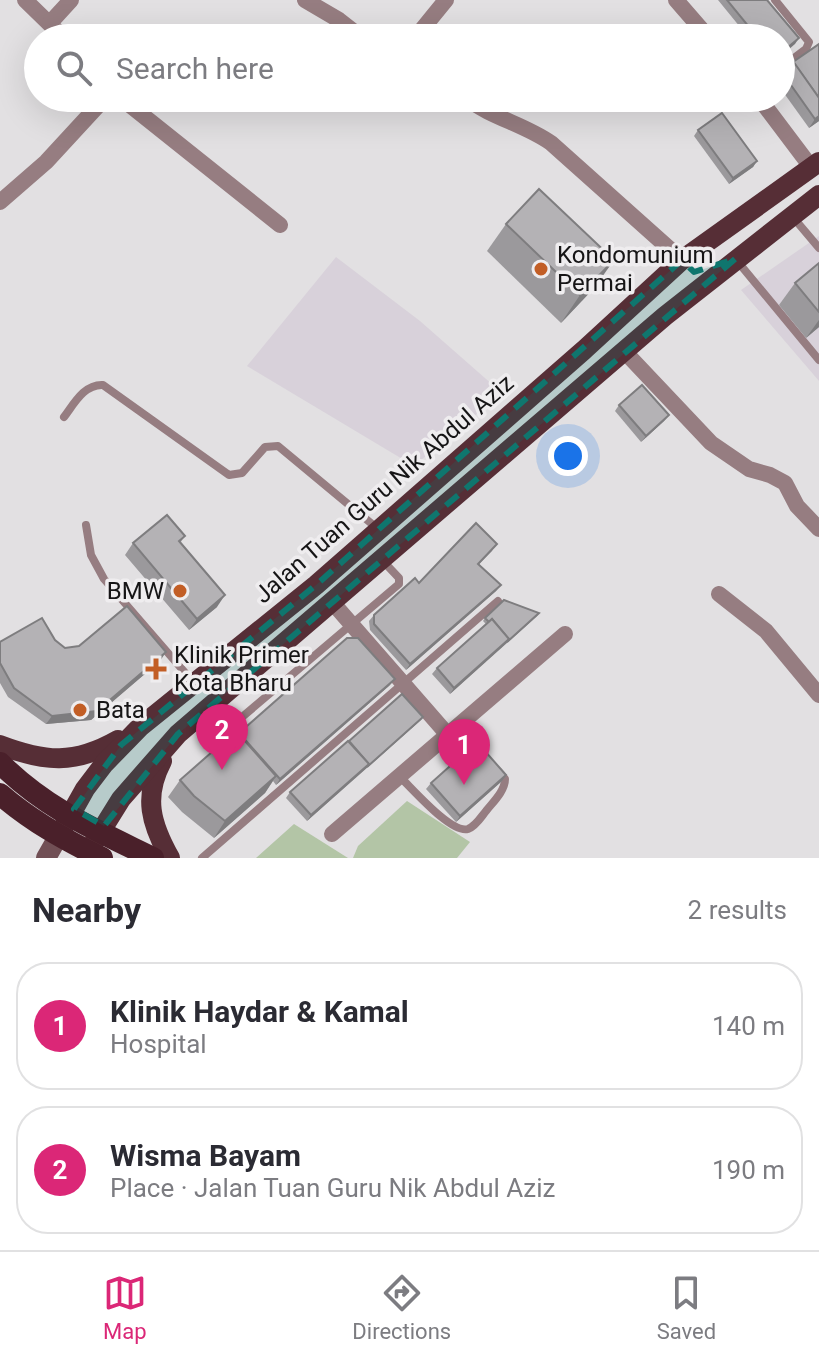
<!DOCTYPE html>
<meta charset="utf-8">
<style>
body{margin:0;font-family:Roboto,sans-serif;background:#f7f7f7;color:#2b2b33}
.you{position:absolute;left:568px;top:456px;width:28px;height:28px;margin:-20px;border:6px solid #fff;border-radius:50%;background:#1a73e8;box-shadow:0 0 0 12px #1a73e833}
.badge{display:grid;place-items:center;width:52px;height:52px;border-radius:50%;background:#db2777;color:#fff;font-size:26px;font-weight:700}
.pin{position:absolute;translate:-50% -66px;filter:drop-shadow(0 2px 4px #0008)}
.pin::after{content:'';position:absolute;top:42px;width:28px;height:24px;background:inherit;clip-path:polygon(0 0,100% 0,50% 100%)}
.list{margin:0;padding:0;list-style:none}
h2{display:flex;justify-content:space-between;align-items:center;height:104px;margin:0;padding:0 32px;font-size:34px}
h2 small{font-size:26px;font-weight:400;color:#7c7c81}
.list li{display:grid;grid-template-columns:52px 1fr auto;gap:24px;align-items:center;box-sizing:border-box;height:128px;margin:0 16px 16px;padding:0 16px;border:2px solid #e1e1e2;border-radius:32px}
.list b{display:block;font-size:30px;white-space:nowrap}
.list p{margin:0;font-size:26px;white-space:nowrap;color:#7c7c81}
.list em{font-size:26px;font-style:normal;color:#7c7c81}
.icon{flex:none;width:44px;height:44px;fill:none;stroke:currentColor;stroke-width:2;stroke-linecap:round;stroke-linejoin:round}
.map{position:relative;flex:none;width:819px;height:858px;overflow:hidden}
.search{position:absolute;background:#fff;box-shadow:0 8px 32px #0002;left:24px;right:24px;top:24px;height:88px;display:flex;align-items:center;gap:20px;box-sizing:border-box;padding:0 28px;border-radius:44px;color:#7c7c81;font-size:30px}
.sheet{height:392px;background:#fff}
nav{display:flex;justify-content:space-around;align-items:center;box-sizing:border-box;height:112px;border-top:2px solid #e1e1e2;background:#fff;font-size:22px;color:#7c7c81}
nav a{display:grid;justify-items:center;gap:4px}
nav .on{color:#db2777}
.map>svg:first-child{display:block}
.built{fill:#d8d1da}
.green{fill:#b3c5a6}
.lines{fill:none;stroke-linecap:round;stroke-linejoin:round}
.service{stroke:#967d81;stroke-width:8}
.minor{stroke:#967d81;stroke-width:16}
.secondary{stroke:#714f55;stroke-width:20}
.primary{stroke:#562e36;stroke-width:20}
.trunk{stroke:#4a202a;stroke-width:22}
.wall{fill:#9b999c}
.shaded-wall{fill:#7e7d7f}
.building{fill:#b4b2b5;stroke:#7e7d7f;stroke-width:2}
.marked{fill:#0f766e;fill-opacity:0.2;stroke:#0f766e;stroke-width:6;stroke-dasharray:16 10;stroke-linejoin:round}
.poi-dot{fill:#c25e26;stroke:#efedef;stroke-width:3}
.labels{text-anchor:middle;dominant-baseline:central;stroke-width:7;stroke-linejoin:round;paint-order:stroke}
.poi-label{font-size:24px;fill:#161516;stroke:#efedef;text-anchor:start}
.street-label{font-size:24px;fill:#161516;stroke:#efedef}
</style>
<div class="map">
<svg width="819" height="858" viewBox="0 0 819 858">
<rect width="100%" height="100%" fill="#e2e0e2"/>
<g class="built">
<path d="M819 236V381L741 290Z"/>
<path d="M336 257 420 321 502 393 414 466 247 366Z"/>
</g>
<g class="green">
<path d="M407 801 470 842 457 858H353L358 846Z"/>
<path d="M294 824 348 858H256Z"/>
</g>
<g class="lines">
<g class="service">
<path d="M775 0 809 42 806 49 781 68"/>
<path d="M792 216 819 248"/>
<path d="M738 262 819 360"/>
<path d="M64 417C74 404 84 384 103 385L229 475 242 473 265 447 278 446 378 529"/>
<path d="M86 525 91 555 104 579 194 683"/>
<path d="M204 713 224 736"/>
<path d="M459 725 482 752"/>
<path d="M222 734 399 584V578L382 560"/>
<path d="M399 776C412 788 451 834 468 829 476 826 481 817 486 811 493 802 505 791 505 779L498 771"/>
<path d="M202 858 498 601"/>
</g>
<g class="minor">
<path d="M25 0 64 38"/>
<path d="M305 0 339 20 362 38"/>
<path d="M676 0 709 38"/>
<path d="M50 23 71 0"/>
<path d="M415 38 446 0"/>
<path d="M121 98 280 225"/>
<path d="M466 98C492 118 524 124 551 143L682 260"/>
<path d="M759 98 811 167"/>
<path d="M0 202 46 162 105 98"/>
<path d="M624 351 711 443 749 469 770 475 785 483 797 506 819 529"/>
<path d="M719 594 766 631 819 695"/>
<path d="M332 602 448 735"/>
<path d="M332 834 565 634"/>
</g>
<path class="secondary" d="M46 858 54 844"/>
<g class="primary">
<path d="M0 745C45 762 74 765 118 740"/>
<path d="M162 761C143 797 151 824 170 858"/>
<path d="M62 830 85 789 104 764 140 727 316 585 584 350 682 260 819 162"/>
<path d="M93 844 121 799 178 734 665 316 819 195"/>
</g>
<g class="trunk">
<path d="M0 763C46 809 96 830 153 858"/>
<path d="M0 794C31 821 65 840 102 858"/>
</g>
</g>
<g class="wall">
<path d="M718 0H767L795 44 781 38H749Z"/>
<path d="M819 44V121L809 128 781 89V70Z"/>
<path d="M698 130 757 161 753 167 729 184 694 136Z"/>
<path d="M506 224 595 287 561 323 487 251Z"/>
<path d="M819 263V327L806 338 779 305 795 283Z"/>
<path d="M619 405 669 415 664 421 641 442 615 411Z"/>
<path d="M185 536 180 543 217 607 189 630 125 555 133 543Z"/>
<path d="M493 550 479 564 501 585 496 591 406 670 370 630 369 621 374 615Z"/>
<path d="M539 613 450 694 432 674 437 668 486 624 483 621 485 618Z"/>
<path d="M55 640 65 648 160 661 91 720 46 724 8 697 0 683V642Z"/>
<path d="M390 685 276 785 273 781 265 793 214 838 182 812 168 797 180 780 239 734Z"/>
<path d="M423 717 307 821 286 798 290 792 349 741Z"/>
<path d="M502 781 456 822 426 789 431 783Z"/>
</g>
<g class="shaded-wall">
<path d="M799 38 795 44 781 56V53Z"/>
<path d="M819 116V121L809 128 815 119Z"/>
<path d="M757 161 753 167 729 184 733 178Z"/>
<path d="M614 260 595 287 561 323 580 295Z"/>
<path d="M819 320V327L806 338Z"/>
<path d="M669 415 664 421 641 442 646 436Z"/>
<path d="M501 585 496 591 406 670 410 664Z"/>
<path d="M225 595 217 607 189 630 197 619Z"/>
<path d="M539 613 537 616 450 694 454 688Z"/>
<path d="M166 652 160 661 91 720 46 724 52 716Z"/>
<path d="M395 679 390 685 276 785 280 779Z"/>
<path d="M423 717 421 720 307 821 311 815Z"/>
<path d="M506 775 502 781 456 822 460 816Z"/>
<path d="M276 776 265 793 214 838 225 821Z"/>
</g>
<g class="building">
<path d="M727 0H767L799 38 781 53V38H758Z"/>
<path d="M819 44V98L793 62Z"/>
<path d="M793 61 819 98V116L815 119 781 71V70Z"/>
<path d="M722 113 757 161 733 178 698 130Z"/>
<path d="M539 189 614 260 580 295 506 224Z"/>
<path d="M819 263V312L795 283Z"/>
<path d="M642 385 669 415 646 436 619 405Z"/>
<path d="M167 515 185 536 179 541 225 595 197 619 133 543Z"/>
<path d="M476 523 497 544 478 564 501 585 410 664 374 624V615L415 578 419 583Z"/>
<path d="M504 600 539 613 507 642 509 639 492 619 489 622 485 618Z"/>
<path d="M127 606 166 652 97 711 52 716 14 688 0 663V642L42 618 55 640 65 648 79 646Z"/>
<path d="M492 619 509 639 454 688 437 668Z"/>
<path d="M347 638H358L395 679 280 779 239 733Z"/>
<path d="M402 694 423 717 367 767 369 764 349 741Z"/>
<path d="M236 731 276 776 225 821 194 796 180 780Z"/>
<path d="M348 741 369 764 311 815 290 792Z"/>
<path d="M477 742 506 775 460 816 431 783Z"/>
</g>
<path class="marked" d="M735 259 178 734 104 826 74 809 121 745 316 585 682 260 694 272Z"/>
<g class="poi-dot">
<circle cx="541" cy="269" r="8"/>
<circle cx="180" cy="591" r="8"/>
<path d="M152 657h8v8h8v8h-8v8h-8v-8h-8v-8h8z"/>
<circle cx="80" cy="710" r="8"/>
</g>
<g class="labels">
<g class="poi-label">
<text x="557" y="255">Kondomunium<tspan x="557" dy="28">Permai</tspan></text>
<text x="164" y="591" text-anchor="end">BMW</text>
<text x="174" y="655">Klinik Primer<tspan x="174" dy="28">Kota Bharu</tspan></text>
<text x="96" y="710">Bata</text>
</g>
<g class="street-label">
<text transform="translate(384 489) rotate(-41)">Jalan Tuan Guru Nik Abdul Aziz</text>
</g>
</g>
</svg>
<div class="you"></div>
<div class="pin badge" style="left:464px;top:785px">1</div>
<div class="pin badge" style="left:222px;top:770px">2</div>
<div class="search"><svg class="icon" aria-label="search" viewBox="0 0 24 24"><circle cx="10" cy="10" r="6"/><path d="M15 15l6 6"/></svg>Search here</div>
</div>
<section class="sheet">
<h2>Nearby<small>2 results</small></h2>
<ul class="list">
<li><span class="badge">1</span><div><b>Klinik Haydar &amp; Kamal</b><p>Hospital</p></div><em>140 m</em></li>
<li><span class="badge">2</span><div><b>Wisma Bayam</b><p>Place · Jalan Tuan Guru Nik Abdul Aziz</p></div><em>190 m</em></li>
</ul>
</section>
<nav>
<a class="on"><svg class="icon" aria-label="map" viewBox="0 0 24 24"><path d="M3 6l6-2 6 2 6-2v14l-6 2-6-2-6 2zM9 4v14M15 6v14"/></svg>Map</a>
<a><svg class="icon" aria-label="directions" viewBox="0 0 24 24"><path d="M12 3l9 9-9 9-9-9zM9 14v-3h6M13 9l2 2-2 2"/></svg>Directions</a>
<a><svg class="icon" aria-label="saved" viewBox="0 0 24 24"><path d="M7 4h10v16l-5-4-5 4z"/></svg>Saved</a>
</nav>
